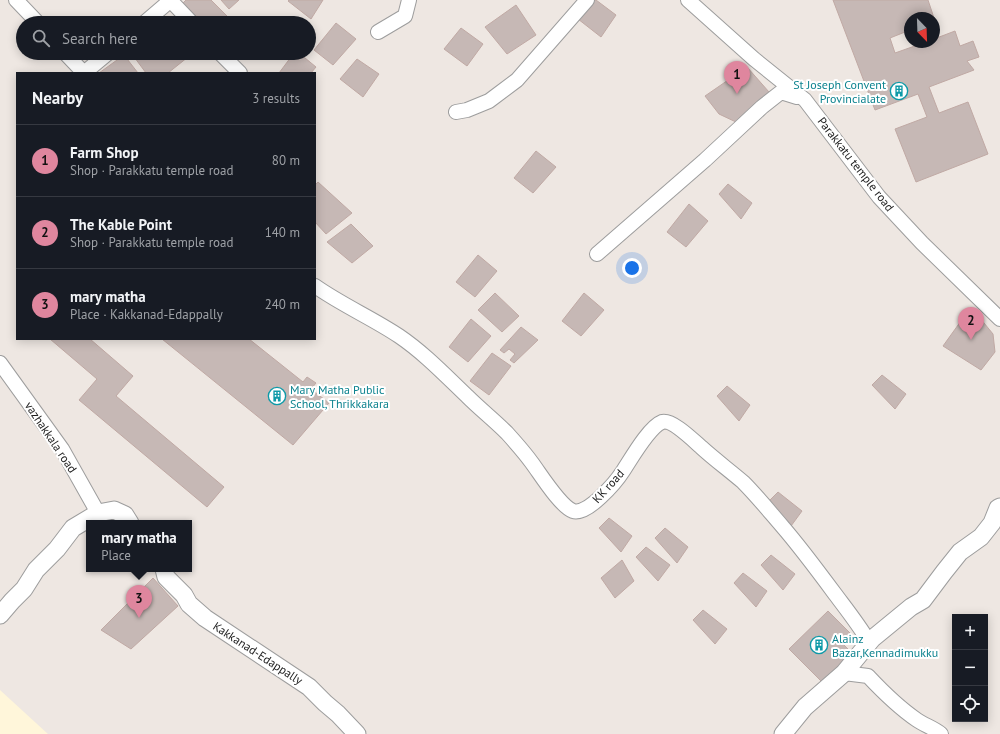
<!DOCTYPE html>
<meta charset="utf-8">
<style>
body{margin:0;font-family:"PT Sans",sans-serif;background:#242831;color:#f1f3f6}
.controls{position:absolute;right:12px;bottom:12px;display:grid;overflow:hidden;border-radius:0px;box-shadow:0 2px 10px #0003}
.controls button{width:36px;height:36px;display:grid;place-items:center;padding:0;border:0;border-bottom:1px solid #363941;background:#171b24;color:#f1f3f6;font:20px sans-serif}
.compass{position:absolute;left:904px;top:12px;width:36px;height:36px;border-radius:50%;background:#171b24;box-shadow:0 2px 10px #0003;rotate:157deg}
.you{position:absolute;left:632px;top:268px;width:14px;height:14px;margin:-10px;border:3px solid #fff;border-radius:50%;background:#1a73e8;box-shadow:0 0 0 6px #1a73e833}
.badge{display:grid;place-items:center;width:26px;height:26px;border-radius:50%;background:#df869e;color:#111;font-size:13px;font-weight:700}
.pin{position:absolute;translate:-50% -33px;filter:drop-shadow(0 1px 2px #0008)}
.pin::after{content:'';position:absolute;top:21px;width:14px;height:12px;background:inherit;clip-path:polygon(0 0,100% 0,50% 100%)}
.popup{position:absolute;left:86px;top:520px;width:106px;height:52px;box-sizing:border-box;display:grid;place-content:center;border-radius:0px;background:#171b24;filter:drop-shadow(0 1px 3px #0005);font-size:13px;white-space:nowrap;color:#9ea1a6}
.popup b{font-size:15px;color:#f1f3f6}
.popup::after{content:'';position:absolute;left:50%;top:100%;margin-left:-8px;border:8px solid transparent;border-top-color:#171b24}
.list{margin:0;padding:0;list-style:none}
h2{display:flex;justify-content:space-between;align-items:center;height:52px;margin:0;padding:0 16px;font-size:17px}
h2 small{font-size:13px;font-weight:400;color:#9ea1a6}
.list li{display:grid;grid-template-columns:26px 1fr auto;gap:12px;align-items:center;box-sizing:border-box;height:72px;padding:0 16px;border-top:1px solid #363941}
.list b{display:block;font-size:15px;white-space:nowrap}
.list p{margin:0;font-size:13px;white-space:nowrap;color:#9ea1a6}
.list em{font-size:13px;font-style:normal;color:#9ea1a6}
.icon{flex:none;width:22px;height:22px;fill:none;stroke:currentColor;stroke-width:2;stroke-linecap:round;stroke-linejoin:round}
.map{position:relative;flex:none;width:1000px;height:734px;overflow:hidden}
.search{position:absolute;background:#171b24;box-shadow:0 2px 10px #0003;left:16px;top:16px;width:300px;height:44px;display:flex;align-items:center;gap:10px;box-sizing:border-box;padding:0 14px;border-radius:22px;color:#9ea1a6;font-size:15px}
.panel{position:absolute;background:#171b24;box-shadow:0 2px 10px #0003;left:16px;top:72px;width:300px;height:268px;border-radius:0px}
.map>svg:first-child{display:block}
.education{fill:#fff6da}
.building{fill:#c6b8b5;stroke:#c0a9a4}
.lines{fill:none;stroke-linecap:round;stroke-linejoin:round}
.minor-casing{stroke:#9d9d9d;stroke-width:16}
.tertiary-casing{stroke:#9d9d9d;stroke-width:19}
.minor{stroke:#fff;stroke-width:14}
.tertiary{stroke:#fff;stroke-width:17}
.labels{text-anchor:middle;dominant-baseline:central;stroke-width:4;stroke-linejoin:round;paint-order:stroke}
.culture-label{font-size:12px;fill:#0d838f;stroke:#fff;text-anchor:start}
.street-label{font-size:12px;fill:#1c1c1c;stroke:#fff}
</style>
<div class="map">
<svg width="1000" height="734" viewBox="0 0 1000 734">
<rect width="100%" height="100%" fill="#eee7e2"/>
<path class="education" d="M0 690 48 734H0Z"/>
<g class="building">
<path d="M186 0H211L227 16 217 23H202L183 3Z"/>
<path d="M221 0H239L229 9Z"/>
<path d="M289 0H323L311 19 288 1Z"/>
<path d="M593 0H596L616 15 601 37 578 19Z"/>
<path d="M833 0H928L935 21H934V18H910V30L890 38 895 53 926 42H934V39L955 31 960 46 973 41 979 57 967 61 974 70 929 87 939 113 968 102 988 154 916 182 895 129 927 117 918 94 875 110Z"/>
<path d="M516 5 536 35 507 54 485 27Z"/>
<path d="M98 17 104 23H92Z"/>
<path d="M336 23 356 39 333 65 314 50Z"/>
<path d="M461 28 483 44 467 66 444 49Z"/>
<path d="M133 53H193L168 73H146L132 54Z"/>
<path d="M294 53H299L316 67 311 73H279Z"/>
<path d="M124 55 138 73H99Z"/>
<path d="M357 59 379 74 363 97 340 79Z"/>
<path d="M747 67 769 92 736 122 719 114 705 96Z"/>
<path d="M536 151 556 167 533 193 514 178Z"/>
<path d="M318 182 352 213 326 234 315 222V185Z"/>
<path d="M728 184 752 203 741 219 719 194Z"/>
<path d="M689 204 708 221 686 247 667 232Z"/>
<path d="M351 224 373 246 352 263 327 242Z"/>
<path d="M478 255 497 271 475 297 456 282Z"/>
<path d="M495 293 519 316 502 332 478 310Z"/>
<path d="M584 293 604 310 581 336 562 321Z"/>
<path d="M971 307 993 334 995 352 981 370 943 346Z"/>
<path d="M471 319 491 336 468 362 449 347Z"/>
<path d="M521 327 538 340 514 363 510 360 515 354 509 349 504 353 500 350Z"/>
<path d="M50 339H90L133 376 116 396 224 487 207 507 79 400 97 379Z"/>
<path d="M162 339H249L303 382 307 377 316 383 311 389 329 403 293 445Z"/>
<path d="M492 353 511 366 489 395 470 381Z"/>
<path d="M882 375 906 394 895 409 872 385Z"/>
<path d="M727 386 750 405 739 421 717 396Z"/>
<path d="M778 492 802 511 791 526 768 502Z"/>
<path d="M609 518 632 536 621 552 599 528Z"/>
<path d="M665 528 688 547 677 563 655 538Z"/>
<path d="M646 547 670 565 658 581 636 557Z"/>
<path d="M771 555 795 574 783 590 761 565Z"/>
<path d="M622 560 634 581 615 598 601 578Z"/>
<path d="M743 573 767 591 756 607 734 583Z"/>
<path d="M153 578 178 606 131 649 101 630Z"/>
<path d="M703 610 727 629 715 644 693 620Z"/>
<path d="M828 611 850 633 841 642 852 653 822 682 789 649Z"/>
</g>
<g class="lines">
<defs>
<g id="minor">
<path d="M16 0 38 23"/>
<path d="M170 0 192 23"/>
<path d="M688 0 754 59 805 100 879 197 922 243 1000 319"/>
<path d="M144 23 171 0"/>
<path d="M378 32 405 16 409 0"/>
<path d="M65 53 84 73 108 53"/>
<path d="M220 53 240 73"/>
<path d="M456 112 467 110 489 101 517 80 587 0"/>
<path d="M597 254 705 160 762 107 781 92 797 97"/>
<path d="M315 286C342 305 372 318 399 336 424 353 445 375 467 396 480 409 494 420 507 433 516 443 525 453 532 463 541 475 560 506 573 511 587 516 616 482 623 471 631 459 649 427 662 422 672 419 694 441 701 447 714 459 729 470 743 482 757 496 769 511 782 526 801 548 818 571 835 594 847 610 859 625 869 642"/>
<path d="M0 363 62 449 98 513"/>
<path d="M844 673 868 676C883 692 898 707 917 720 924 725 934 728 941 734"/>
</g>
<g id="tertiary">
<path d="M164 569 166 577 184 595 189 604 205 618 309 687 325 703 338 714 357 734"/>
<path d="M0 615 12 601 24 589 36 570 57 549 73 528 98 513 114 510 125 515 130 523"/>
<path d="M783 734 805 707 844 673 872 639 911 607 923 600 944 572 960 552 981 537 992 523 998 508 1000 507"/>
</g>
</defs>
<use href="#minor" class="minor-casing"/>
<use href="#tertiary" class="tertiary-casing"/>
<use href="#minor" class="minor"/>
<use href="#tertiary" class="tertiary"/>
</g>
<defs>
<symbol id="building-ring" viewBox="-11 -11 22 22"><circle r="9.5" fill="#fff" stroke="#0f9aa8" stroke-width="1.5"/><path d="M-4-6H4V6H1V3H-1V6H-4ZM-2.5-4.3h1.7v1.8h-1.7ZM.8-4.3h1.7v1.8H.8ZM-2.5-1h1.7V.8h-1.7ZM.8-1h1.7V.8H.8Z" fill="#0f9aa8"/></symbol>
</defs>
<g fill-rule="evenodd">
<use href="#building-ring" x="889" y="81" width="20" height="20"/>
<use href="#building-ring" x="267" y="386" width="20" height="20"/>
<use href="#building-ring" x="809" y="635" width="20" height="20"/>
</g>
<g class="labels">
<g class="culture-label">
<text x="886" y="84" text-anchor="end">St Joseph Convent<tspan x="886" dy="14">Provincialate</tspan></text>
<text x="290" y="389">Mary Matha Public<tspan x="290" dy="14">School, Thrikkakara</tspan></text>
<text x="832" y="638">Alainz<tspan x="832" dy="14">Bazar,Kennadimukku</tspan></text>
</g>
<g class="street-label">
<text transform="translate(856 164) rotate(52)">Parakkatu temple road</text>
<text transform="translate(51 437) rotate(56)">vazhakkala road</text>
<text transform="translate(608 486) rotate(-48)">KK road</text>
<text transform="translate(258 653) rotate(33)">Kakkanad-Edappally</text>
</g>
</g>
</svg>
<div class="controls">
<button>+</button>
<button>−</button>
<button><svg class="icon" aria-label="locate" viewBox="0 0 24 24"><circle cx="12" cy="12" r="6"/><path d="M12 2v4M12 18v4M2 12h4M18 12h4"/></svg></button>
</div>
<svg class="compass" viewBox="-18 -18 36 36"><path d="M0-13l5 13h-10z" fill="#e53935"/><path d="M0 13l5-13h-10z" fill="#9ea1a6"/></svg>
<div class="you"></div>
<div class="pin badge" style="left:737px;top:94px">1</div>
<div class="pin badge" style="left:971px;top:340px">2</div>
<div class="pin badge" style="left:139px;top:618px">3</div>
<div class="popup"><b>mary matha</b>Place</div>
<div class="search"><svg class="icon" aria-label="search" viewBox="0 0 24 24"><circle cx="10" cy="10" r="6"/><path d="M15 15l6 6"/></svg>Search here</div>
<section class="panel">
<h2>Nearby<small>3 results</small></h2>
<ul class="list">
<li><span class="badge">1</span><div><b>Farm Shop</b><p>Shop · Parakkatu temple road</p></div><em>80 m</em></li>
<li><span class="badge">2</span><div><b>The Kable Point</b><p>Shop · Parakkatu temple road</p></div><em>140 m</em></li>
<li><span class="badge">3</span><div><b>mary matha</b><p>Place · Kakkanad-Edappally</p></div><em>240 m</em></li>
</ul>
</section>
</div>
